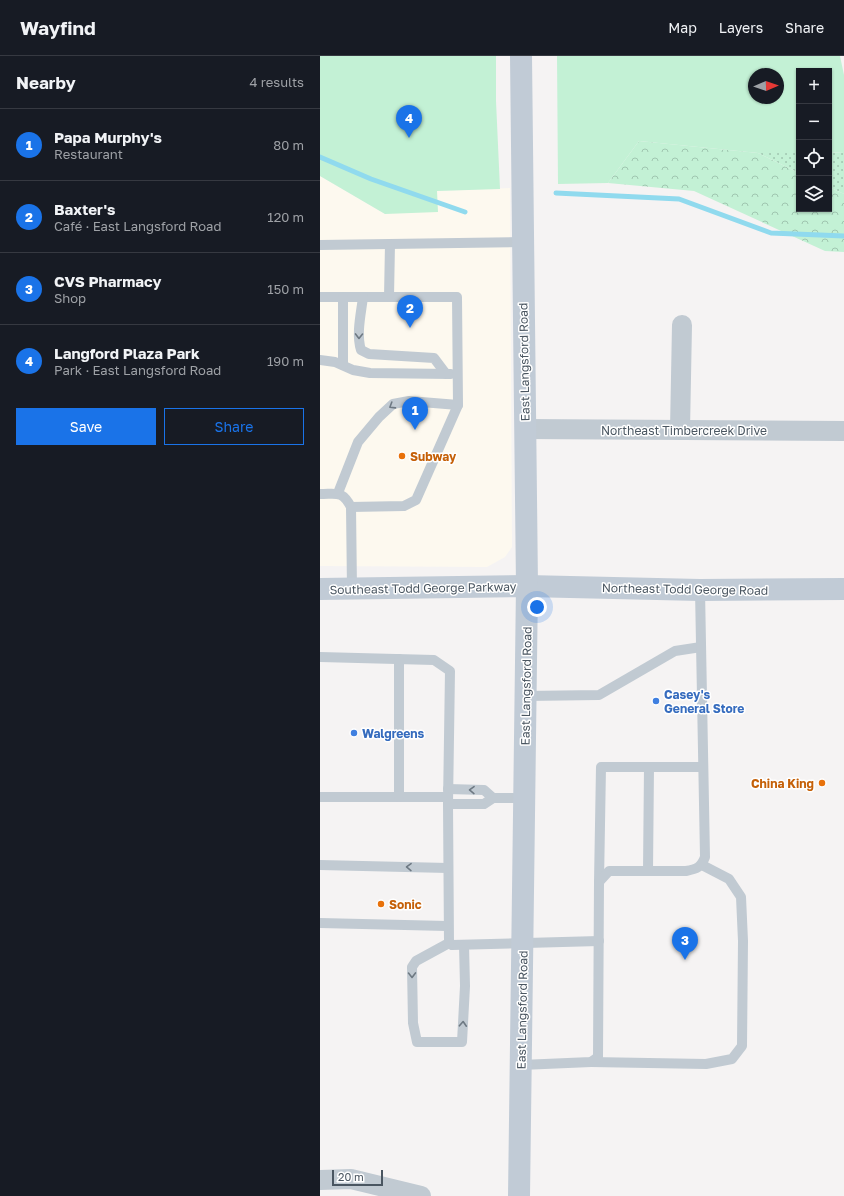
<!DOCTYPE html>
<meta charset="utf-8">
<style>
body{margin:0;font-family:"Golos Text",sans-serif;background:#20242c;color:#f1f3f6}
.controls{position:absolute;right:12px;top:12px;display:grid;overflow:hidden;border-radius:0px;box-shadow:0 1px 3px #0004}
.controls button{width:36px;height:36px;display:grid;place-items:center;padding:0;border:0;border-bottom:1px solid #363941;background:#171b24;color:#f1f3f6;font:20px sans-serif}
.compass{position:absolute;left:428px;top:12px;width:36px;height:36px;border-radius:50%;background:#171b24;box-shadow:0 1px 3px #0004;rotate:88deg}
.scale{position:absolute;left:12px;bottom:10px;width:51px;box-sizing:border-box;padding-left:4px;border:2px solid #4a5661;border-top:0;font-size:11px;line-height:14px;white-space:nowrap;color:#4a5661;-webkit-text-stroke:3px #fff;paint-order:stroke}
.you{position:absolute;left:217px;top:551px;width:14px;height:14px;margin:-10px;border:3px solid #fff;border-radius:50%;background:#1a73e8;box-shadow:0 0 0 6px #1a73e833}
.badge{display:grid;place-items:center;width:26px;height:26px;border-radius:50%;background:#1a73e8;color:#fff;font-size:13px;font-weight:700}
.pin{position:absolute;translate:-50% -33px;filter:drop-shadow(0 1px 2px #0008)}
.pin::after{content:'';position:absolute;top:21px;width:14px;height:12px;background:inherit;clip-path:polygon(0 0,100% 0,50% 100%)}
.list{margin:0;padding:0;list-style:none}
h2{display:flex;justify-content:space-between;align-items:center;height:52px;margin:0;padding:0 16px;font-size:17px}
h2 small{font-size:13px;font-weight:400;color:#9ea1a6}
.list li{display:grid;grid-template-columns:26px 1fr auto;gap:12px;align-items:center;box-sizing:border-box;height:72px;padding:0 16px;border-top:1px solid #363941}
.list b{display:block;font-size:15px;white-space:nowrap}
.list p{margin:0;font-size:13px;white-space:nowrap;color:#9ea1a6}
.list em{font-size:13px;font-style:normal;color:#9ea1a6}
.actions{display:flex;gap:8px;padding:12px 16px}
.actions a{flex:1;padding:9px 0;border:1px solid #1a73e8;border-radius:0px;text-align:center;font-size:14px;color:#1a73e8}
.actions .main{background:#1a73e8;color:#fff}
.icon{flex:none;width:22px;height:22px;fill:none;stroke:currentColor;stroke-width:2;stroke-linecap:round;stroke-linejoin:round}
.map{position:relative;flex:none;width:524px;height:1140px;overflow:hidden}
header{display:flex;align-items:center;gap:24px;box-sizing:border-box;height:56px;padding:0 20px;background:#171b24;border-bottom:1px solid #363941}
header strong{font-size:19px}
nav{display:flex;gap:22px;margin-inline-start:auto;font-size:14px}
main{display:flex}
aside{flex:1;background:#171b24}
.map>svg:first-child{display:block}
.commercial{fill:#fdf9ef}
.grass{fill:url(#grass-dots)}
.forest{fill:url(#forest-crowns)}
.green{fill:#c3f1d5;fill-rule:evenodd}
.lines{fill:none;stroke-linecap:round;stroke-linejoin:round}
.stream{stroke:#90daee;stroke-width:5}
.lane{stroke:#c1cad2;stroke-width:10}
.street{stroke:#c1cad2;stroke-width:20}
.secondary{stroke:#c1cbd6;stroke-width:22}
.oneway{stroke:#6e7983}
.food-dot{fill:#e8710a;stroke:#fff;stroke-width:1.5}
.shop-dot{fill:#3f7fe0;stroke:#fff;stroke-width:1.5}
.labels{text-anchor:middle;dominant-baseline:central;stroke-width:3;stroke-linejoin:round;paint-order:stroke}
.street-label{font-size:12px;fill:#4a5661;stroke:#fff}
.food-label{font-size:12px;font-weight:bold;fill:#c56008;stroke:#fff;text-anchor:start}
.shop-label{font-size:12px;font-weight:bold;fill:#366cbe;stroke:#fff;text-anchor:start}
</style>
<header>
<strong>Wayfind</strong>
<nav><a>Map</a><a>Layers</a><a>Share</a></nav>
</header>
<main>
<aside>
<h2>Nearby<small>4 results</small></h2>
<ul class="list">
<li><span class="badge">1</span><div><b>Papa Murphy's</b><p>Restaurant</p></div><em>80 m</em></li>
<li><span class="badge">2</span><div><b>Baxter's</b><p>Café · East Langsford Road</p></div><em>120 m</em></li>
<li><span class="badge">3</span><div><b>CVS Pharmacy</b><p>Shop</p></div><em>150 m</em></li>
<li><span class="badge">4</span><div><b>Langford Plaza Park</b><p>Park · East Langsford Road</p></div><em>190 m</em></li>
</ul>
<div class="actions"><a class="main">Save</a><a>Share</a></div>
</aside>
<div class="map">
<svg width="524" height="1140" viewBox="0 0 524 1140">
<defs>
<pattern id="grass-dots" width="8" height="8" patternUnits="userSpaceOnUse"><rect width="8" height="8" fill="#c3f1d5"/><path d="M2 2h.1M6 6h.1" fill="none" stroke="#a0c6b0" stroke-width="1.8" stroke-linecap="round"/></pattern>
<pattern id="forest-crowns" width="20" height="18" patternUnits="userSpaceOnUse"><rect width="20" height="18" fill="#c3f1d5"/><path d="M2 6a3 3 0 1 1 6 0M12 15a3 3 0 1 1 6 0" fill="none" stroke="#a0c6b0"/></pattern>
</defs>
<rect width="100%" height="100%" fill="#f5f3f3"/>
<path class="commercial" d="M0 120 65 158 117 135 190 132 192 491 185 501 167 511 0 510Z"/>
<g class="grass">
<path d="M524 96V138L509 131V97Z"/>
<path d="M438 97H479V117Z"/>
</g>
<path class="forest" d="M319 85 438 97 479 117V153H509V131L524 138V196L505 195 374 135 288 127Z"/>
<g class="green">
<path d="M0 0H176V45L180 133 117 135 118 156 65 158 0 120Z"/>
<path d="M237 0H520L524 19V96L509 97V15H479V97H438L319 85 288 127 238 128ZM434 18H458V42H434Z"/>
</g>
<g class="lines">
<g class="stream">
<path d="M0 101 51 123 145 156"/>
<path d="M236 137 359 143 451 177 524 180"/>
</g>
<g class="lane">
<path d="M0 189 202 186"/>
<path d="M0 241H69"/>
<path d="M43 241C41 258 36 278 41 294L49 298 114 302 126 318"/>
<path d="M0 304 15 306 33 314 50 317 131 318"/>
<path d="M23 309V241"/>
<path d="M18 437 38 386 59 361 73 348 89 345 138 349"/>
<path d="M0 438C17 438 22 434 31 451L32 533"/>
<path d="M31 451 84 450 96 444 138 349 137 241H69L70 188"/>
<path d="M0 601 114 604 130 615 128 748 129 887 132 889 279 885"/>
<path d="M206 640 279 639 355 595 381 591"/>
<path d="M128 733 164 734 173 742"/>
<path d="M0 741H128"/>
<path d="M79 741V603"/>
<path d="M128 748H164L173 742H204"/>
<path d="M0 809 128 812"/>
<path d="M328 815 329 711"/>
<path d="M279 826 281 711H383"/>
<path d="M0 867 127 870"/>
<path d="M129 887 96 905 92 911 93 967 97 986H142L145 930 144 889"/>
<path d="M271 1006 386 1008 412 1003 422 990 423 885 421 841 409 823 382 809"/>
<path d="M201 1009 271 1006 278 1001 279 826 289 815H366C376 813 381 812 385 801L380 534"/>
</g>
<g class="street">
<path d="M205 373 524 375"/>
<path d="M360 374 362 269"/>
<path d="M0 1124 31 1123 101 1140"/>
</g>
<g class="secondary">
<path d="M0 533 207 530 380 534 524 533"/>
<path d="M199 1140 207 530 201 0"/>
</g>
</g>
<defs><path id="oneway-chevron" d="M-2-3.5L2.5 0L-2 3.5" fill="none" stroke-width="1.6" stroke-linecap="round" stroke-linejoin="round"/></defs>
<g class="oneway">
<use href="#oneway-chevron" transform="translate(39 280) rotate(91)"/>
<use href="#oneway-chevron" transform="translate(72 350) rotate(148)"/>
<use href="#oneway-chevron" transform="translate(152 734) rotate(-179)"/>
<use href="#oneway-chevron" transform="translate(89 811) rotate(-179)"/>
<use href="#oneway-chevron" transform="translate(92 919) rotate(89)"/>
<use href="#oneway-chevron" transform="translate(143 968) rotate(-87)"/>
</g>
<g class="food-dot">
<circle cx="82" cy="400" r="4"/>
<circle cx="502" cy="727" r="4"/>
<circle cx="61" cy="848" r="4"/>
</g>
<g class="shop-dot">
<circle cx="336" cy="645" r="4"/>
<circle cx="34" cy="677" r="4"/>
</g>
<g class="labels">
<g class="street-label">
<text transform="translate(204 306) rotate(-91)">East Langsford Road</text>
<text x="364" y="374">Northeast Timbercreek Drive</text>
<text transform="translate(103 532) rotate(-1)">Southeast Todd George Parkway</text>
<text transform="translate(365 533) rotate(1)">Northeast Todd George Road</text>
<text transform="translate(206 630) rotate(-89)">East Langsford Road</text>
<text transform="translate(202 954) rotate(-89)">East Langsford Road</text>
</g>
<g class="food-label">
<text x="90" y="400">Subway</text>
<text x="494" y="727" text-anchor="end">China King</text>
<text x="69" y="848">Sonic</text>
</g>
<g class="shop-label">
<text x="344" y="638">Casey's<tspan x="344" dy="14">General Store</tspan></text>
<text x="42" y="677">Walgreens</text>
</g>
</g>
</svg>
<div class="controls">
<button>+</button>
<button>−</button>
<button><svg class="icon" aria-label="locate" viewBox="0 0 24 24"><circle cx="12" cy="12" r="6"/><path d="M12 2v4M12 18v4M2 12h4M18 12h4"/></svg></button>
<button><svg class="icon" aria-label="layers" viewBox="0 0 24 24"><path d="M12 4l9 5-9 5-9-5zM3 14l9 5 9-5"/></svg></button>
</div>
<svg class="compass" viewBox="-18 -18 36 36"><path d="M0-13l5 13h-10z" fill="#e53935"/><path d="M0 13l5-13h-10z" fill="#9ea1a6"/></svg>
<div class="scale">20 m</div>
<div class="you"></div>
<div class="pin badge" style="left:95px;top:374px">1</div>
<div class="pin badge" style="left:90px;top:272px">2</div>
<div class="pin badge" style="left:365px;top:904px">3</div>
<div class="pin badge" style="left:89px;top:82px">4</div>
</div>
</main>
